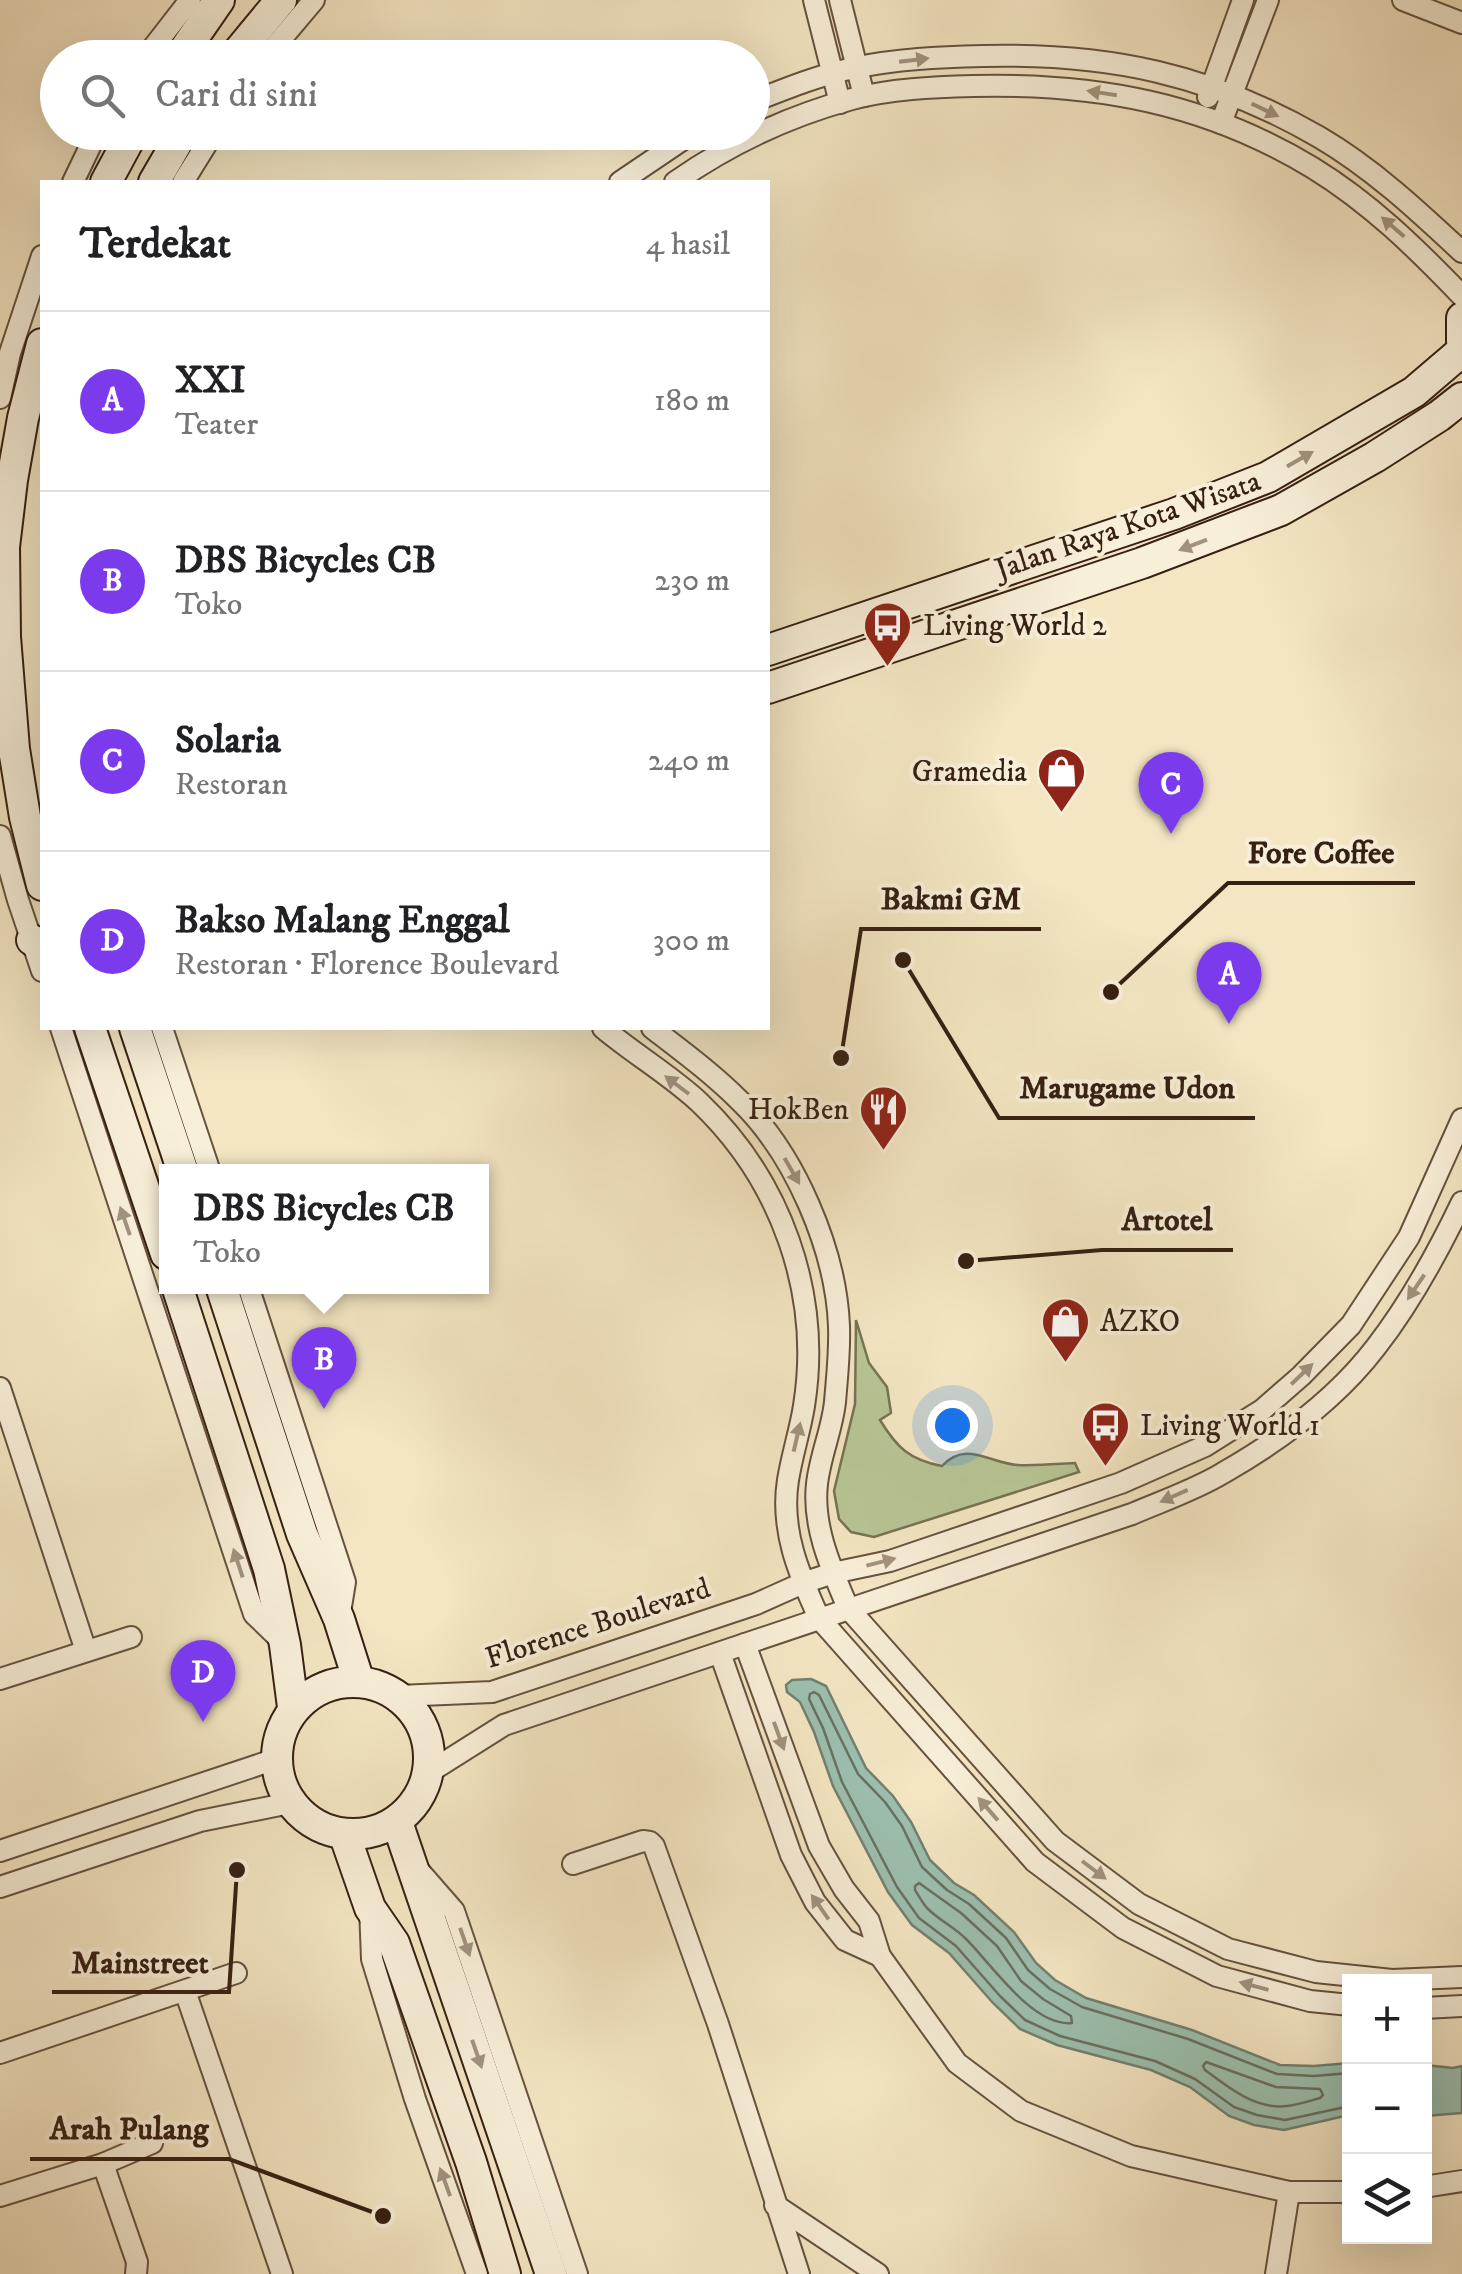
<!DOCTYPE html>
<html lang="id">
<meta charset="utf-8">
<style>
body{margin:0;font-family:"IM FELL DW Pica",serif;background:#f6f6f6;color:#202124}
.controls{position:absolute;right:30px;bottom:30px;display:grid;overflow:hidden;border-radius:0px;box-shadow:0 10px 40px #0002}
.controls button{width:90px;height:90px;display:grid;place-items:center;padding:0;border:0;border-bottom:2px solid #e0e0e0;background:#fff;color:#202124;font:50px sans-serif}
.you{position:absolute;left:952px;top:1425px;width:35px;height:35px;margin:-25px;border:8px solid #fff;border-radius:50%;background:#1a73e8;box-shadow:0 0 0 15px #1a73e833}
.badge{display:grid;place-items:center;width:65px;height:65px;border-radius:50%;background:#7c3aed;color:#fff;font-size:32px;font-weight:700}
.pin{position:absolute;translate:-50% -82px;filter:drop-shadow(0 2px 5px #0008)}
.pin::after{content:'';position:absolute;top:52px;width:35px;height:30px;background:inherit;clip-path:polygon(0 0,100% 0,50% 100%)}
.popup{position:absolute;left:159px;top:1164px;width:330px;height:130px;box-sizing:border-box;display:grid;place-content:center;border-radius:0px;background:#fff;filter:drop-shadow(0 2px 8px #0005);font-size:32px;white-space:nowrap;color:#757577}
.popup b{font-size:38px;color:#202124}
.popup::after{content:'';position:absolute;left:50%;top:100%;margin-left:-20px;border:20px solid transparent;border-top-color:#fff}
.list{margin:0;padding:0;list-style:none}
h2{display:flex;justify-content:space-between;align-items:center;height:130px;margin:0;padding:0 40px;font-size:42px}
h2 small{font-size:32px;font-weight:400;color:#757577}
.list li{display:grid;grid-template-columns:65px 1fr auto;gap:30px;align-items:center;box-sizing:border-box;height:180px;padding:0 40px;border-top:2px solid #e0e0e0}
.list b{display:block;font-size:38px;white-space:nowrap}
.list p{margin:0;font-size:32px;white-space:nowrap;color:#757577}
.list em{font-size:32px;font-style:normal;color:#757577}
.icon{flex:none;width:55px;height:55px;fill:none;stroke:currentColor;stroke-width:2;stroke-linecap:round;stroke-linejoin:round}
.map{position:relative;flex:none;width:1462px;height:2274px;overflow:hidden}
.search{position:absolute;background:#fff;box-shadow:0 10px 40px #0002;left:40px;top:40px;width:730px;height:110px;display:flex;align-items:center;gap:25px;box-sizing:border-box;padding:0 35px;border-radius:55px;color:#757577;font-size:38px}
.panel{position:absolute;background:#fff;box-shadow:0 10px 40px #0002;left:40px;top:180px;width:730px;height:850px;border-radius:0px}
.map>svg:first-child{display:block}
.green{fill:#b8c696;stroke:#777354;stroke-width:2.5}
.water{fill:#9cc0af;stroke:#738071;stroke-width:2.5}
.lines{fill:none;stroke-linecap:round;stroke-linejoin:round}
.shore{stroke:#697061;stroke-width:2.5}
.street-casing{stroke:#66523f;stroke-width:24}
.secondary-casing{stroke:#362013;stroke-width:34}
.street{stroke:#f8efd8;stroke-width:20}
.secondary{stroke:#f8efd8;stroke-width:30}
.oneway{fill:#a1927f}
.labels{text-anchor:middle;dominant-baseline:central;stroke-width:8;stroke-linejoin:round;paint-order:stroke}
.street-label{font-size:30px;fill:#362013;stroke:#f8efd8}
.poi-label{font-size:30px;fill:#362013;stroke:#f8efd8;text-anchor:start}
.leader{fill:none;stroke:#362013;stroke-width:4}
.callout-dot{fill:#362013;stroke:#f8efd8;stroke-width:4}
.callout-label{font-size:32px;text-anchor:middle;font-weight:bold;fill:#362013;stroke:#f8efd8;stroke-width:8;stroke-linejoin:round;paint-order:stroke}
</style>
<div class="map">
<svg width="1462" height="2274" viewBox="0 0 1462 2274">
<rect width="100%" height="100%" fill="#f4e6c3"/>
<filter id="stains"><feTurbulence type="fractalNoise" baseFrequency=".002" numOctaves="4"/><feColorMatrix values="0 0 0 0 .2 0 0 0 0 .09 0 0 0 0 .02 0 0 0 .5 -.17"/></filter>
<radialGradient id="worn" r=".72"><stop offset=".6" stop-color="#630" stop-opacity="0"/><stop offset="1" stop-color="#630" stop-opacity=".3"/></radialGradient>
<path class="green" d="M856 1320 869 1363 887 1387 891 1413 880 1420C897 1448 910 1460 942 1466 966 1440 989 1463 1017 1465 1036 1466 1056 1464 1075 1463L1079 1472 874 1537 851 1532 839 1519 834 1491 855 1404Z"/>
<g class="water">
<path d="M811 1679 826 1686 866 1768 893 1796 911 1822 930 1860 954 1883 974 1895 1014 1932 1036 1963 1055 1980 1086 1998 1192 2030 1280 2065 1314 2066 1349 2063V2115L1284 2130 1254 2125 1229 2116 1190 2087 1151 2070 1057 2045 1020 2029 993 2003 949 1953 912 1925 888 1892 833 1786 814 1732 800 1702 787 1692 786 1685 792 1680Z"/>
<path d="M1425 2065 1453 2068 1462 2066V2113L1425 2116Z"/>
</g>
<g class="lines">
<g class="shore">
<path d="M919 1883 961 1913 997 1946 1021 1981 1043 1999 1071 2016 1072 2023C1032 2027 991 1963 965 1938 954 1927 939 1920 928 1909 923 1904 919 1896 915 1890V1886Z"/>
<path d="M1206 2062 1276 2087 1320 2089 1323 2095 1320 2098C1309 2101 1298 2105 1287 2106 1256 2110 1229 2088 1205 2070L1203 2066Z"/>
<path d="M1350 2073 1314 2076 1277 2074 1188 2039 1082 2007 1050 1989 1028 1970 1006 1938 969 1904 947 1890 922 1867 902 1826 885 1802 858 1774 819 1695 814 1692 810 1694 809 1699 823 1728 842 1782 897 1887 919 1918 956 1946 1000 1996 1025 2020 1060 2036 1155 2061 1195 2079 1234 2107 1257 2115 1285 2120 1350 2106"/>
</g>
<defs>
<g id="street">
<path d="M814 0 840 103"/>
<path d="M840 0 864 96"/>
<path d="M1403 0 1462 23"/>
<path d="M145 58 190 0"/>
<path d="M265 58 314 0"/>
<path d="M1208 97 1243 0"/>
<path d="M752 102C785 89 819 75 854 68 896 59 940 57 983 56 1108 53 1210 74 1319 137 1372 168 1417 210 1462 252"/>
<path d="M1221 123 1268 0"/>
<path d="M73 182 97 132"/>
<path d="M183 182 214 132"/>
<path d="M620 182 694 132"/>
<path d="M675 182C728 145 789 116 852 99 890 89 933 87 973 86 1096 83 1206 103 1313 168 1370 203 1416 248 1462 296"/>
<path d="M0 398 10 353 42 256"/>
<path d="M0 836 18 900 42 971"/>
<path d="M61 1028 254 1614 284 1643"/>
<path d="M162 1028 210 1172"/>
<path d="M603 1028C634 1054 670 1075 699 1102 781 1180 822 1293 804 1406 800 1431 792 1455 788 1480 780 1530 799 1574 819 1618L1035 1862 1123 1928 1217 1976 1310 2001 1350 2005"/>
<path d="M652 1028C682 1051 713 1074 740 1101 795 1154 836 1250 839 1326 840 1352 837 1377 835 1402 832 1430 820 1456 817 1484 812 1527 832 1570 848 1608L1055 1841 1139 1904 1228 1949 1316 1972 1392 1980 1462 1977"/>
<path d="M248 1286 345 1582 339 1619"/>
<path d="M0 1388 86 1651"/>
<path d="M720 1653 791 1855 815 1902 845 1940 880 1956 869 1921 844 1889 819 1846 745 1644"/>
<path d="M0 1679 131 1637"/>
<path d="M398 1696 492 1692 756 1604 803 1583 833 1573 890 1561 1121 1483 1205 1446 1262 1410 1301 1376 1351 1325 1409 1237 1462 1119"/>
<path d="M428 1773 504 1725 1132 1514C1162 1501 1195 1490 1223 1473 1279 1441 1337 1398 1376 1347 1411 1302 1438 1252 1462 1202"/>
<path d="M0 1851 276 1759"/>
<path d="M573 1864 643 1841 650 1842 654 1846 718 2024 799 2274"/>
<path d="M420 1872 454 1911 577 2274"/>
<path d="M0 1887 200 1821 290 1803"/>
<path d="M370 1908 372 1959 415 2099 477 2274"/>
<path d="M880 1956 957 2063 1021 2111 1131 2156 1289 2192H1350"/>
<path d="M185 1991 282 2274"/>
<path d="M1424 2008 1462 2006"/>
<path d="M0 2053 236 1973"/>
<path d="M103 2164 137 2262 136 2274"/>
<path d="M1424 2187 1462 2181"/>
<path d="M0 2196 103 2164 152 2143"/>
<path d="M775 2205 878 2274"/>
<path d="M1276 2274 1289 2192"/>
</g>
<g id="secondary">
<path d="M179 58 219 0"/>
<path d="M233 58 281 0"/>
<path d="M106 182 133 132"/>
<path d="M154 182 183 132"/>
<path d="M1462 318V341"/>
<path d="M42 344 23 418 12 480 4 547 5 637 14 749 25 817 42 885"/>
<path d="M768 650 1174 514 1268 477 1414 392 1462 351"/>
<path d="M768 688 1142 563 1281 510 1375 457 1439 416 1462 398"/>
<path d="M32 940 42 946"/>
<path d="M90 1028 166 1254"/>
<path d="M135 1028 183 1172"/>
<path d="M177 1286 269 1569 285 1645 293 1707"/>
<path d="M221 1286 302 1534 339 1619 359 1682"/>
<circle cx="353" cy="1758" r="76"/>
<path d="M397 1822 551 2274"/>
<path d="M345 1836 370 1908 394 1943 471 2162 505 2274"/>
</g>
</defs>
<use href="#street" class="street-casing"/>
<use href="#secondary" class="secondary-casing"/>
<use href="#street" class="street"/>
<use href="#secondary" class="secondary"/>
</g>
<defs><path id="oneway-solid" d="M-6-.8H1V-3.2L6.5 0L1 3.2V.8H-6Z" transform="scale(2.5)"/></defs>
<g class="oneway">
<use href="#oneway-solid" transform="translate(914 60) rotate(-7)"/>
<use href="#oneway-solid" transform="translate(1102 93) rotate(-171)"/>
<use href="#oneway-solid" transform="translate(1265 110) rotate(26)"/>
<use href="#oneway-solid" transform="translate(1393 227) rotate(-139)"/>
<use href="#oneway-solid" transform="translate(1300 459) rotate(-30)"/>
<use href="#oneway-solid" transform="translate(1193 545) rotate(159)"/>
<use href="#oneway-solid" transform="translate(677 1085) rotate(-143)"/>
<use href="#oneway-solid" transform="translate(792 1171) rotate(60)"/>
<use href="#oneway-solid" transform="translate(125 1221) rotate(-109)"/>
<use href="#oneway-solid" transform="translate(1416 1287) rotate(124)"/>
<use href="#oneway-solid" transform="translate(1302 1374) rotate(-44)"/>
<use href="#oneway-solid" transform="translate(797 1437) rotate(-77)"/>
<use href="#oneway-solid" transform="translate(1174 1496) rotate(156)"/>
<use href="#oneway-solid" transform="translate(881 1562) rotate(-14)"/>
<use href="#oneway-solid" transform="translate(238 1563) rotate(-108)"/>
<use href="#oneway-solid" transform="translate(779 1736) rotate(70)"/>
<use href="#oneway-solid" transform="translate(988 1809) rotate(-131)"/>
<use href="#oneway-solid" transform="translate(1094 1870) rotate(37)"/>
<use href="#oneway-solid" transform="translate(820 1907) rotate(-125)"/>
<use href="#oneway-solid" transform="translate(465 1942) rotate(71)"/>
<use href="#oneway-solid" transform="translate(1254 1986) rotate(-165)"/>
<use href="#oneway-solid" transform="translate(477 2054) rotate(71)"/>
<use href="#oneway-solid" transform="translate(445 2182) rotate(-110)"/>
</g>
<defs>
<symbol id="bus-pin" viewBox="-11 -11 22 30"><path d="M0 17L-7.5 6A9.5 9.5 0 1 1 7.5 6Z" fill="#8f2418" stroke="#f8efd8"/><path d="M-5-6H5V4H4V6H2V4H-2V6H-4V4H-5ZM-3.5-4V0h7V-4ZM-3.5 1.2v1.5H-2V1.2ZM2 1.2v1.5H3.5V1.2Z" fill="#fff"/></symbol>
<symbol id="shop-pin" viewBox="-11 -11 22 30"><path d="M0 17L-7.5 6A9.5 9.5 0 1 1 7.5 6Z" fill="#8f2418" stroke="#f8efd8"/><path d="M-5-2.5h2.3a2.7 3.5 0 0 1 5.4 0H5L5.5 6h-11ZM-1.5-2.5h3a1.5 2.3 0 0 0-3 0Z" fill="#fff"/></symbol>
<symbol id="restaurant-pin" viewBox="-11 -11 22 30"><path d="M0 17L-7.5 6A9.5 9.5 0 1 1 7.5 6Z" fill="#8f2418" stroke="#f8efd8"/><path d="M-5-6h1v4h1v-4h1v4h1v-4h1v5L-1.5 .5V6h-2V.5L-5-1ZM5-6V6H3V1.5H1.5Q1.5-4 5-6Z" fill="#fff"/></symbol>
</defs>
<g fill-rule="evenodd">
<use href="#bus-pin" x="860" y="598" width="55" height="75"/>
<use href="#shop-pin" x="1034" y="744" width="55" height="75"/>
<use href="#restaurant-pin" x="856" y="1082" width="55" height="75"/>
<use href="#shop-pin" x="1038" y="1294" width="55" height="75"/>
<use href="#bus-pin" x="1078" y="1398" width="55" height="75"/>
</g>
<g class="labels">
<g class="street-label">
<text transform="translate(1128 526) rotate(-19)">Jalan Raya Kota Wisata</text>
<text transform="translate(598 1624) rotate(-18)">Florence Boulevard</text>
</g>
<g class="poi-label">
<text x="923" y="626">Living World 2</text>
<text x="1027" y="772" text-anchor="end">Gramedia</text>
<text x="849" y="1110" text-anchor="end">HokBen</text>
<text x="1100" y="1322">AZKO</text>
<text x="1140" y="1426">Living World 1</text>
</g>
</g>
<path class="leader" d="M1111 992L1228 883H1415M841 1058L861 929H1041M903 960L999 1118H1255M966 1261L1102 1250H1233M237 1870L229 1992H52M383 2216L229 2159H30"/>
<g class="callout-dot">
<circle cx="1111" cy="992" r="10"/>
<circle cx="841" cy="1058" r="10"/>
<circle cx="903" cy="960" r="10"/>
<circle cx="966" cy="1261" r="10"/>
<circle cx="237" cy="1870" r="10"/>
<circle cx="383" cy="2216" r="10"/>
</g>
<g class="callout-label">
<text x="1321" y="863">Fore Coffee</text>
<text x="951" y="909">Bakmi GM</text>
<text x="1127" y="1098">Marugame Udon</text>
<text x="1167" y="1230">Artotel</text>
<text x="140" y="1973">Mainstreet</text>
<text x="129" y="2139">Arah Pulang</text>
</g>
<rect width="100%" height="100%" filter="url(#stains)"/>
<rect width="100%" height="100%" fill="url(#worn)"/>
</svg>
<div class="controls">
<button>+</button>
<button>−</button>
<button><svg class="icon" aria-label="layers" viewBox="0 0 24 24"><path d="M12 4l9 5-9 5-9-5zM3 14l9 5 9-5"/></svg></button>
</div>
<div class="you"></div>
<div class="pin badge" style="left:1229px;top:1024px">A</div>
<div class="pin badge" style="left:324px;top:1409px">B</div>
<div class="popup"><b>DBS Bicycles CB</b>Toko</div>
<div class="pin badge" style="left:1171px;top:834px">C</div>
<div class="pin badge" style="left:203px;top:1722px">D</div>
<div class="search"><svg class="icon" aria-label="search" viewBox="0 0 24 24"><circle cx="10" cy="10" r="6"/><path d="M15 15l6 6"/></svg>Cari di sini</div>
<section class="panel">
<h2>Terdekat<small>4 hasil</small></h2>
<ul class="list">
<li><span class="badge">A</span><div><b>XXI</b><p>Teater</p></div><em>180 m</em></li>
<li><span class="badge">B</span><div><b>DBS Bicycles CB</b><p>Toko</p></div><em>230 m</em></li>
<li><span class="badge">C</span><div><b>Solaria</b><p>Restoran</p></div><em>240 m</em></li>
<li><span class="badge">D</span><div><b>Bakso Malang Enggal</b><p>Restoran · Florence Boulevard</p></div><em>300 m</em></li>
</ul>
</section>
</div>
